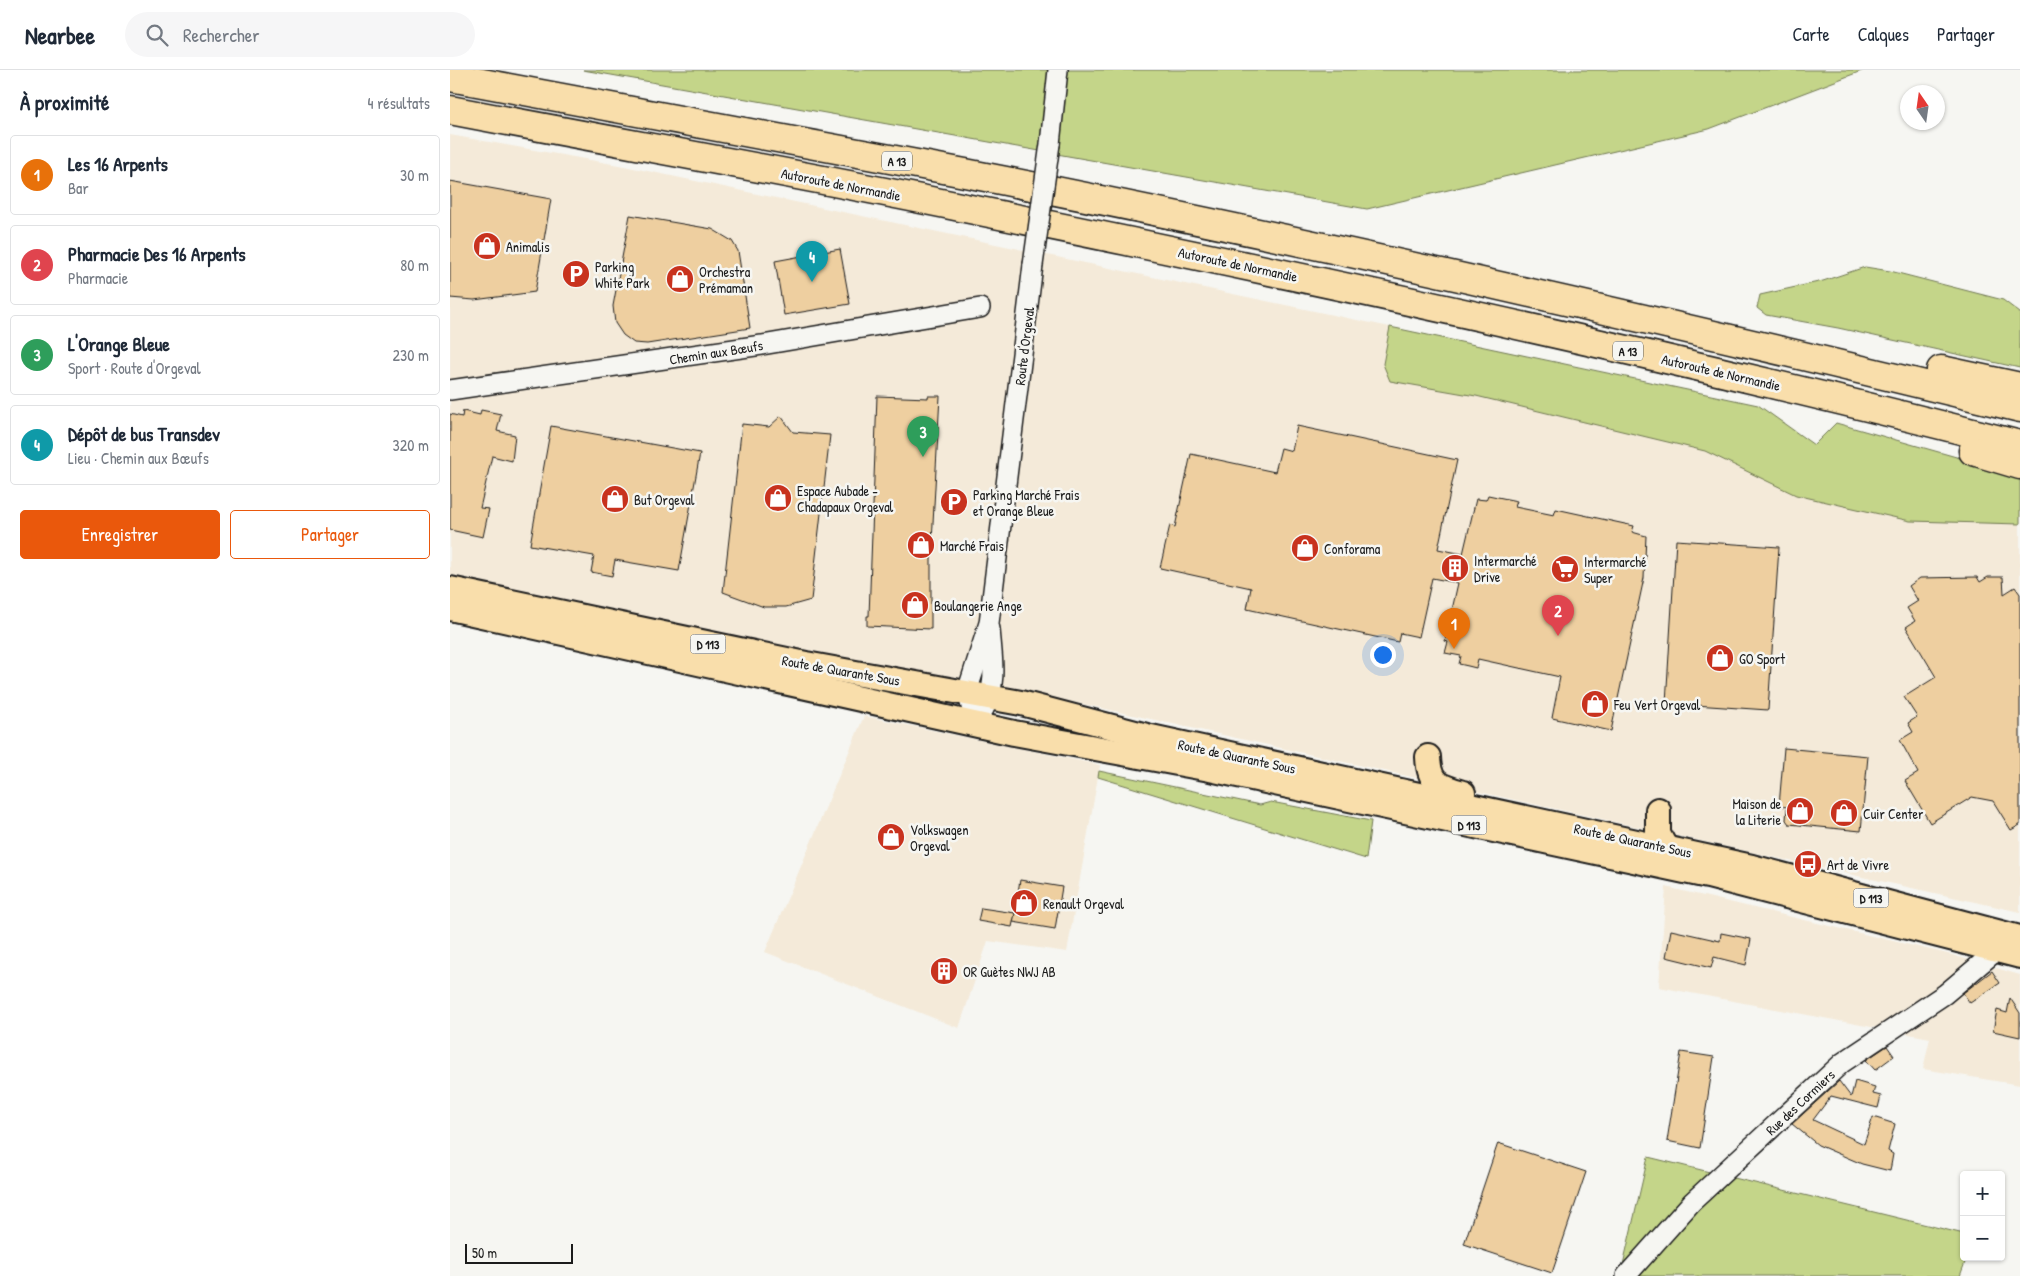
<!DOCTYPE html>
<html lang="fr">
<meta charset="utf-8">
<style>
body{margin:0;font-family:"Patrick Hand",sans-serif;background:#f6f6f7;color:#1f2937}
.controls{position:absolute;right:15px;bottom:15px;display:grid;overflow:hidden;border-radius:5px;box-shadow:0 1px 4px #0004}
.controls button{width:45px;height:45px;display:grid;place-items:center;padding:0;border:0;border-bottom:1px solid #e0e1e3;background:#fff;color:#1f2937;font:25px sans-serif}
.compass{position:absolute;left:1450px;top:15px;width:45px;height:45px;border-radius:50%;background:#fff;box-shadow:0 1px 4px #0004;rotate:347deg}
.scale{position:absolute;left:15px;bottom:12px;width:108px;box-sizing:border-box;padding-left:5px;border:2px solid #1c1c1c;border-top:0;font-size:14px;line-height:18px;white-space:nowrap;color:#1c1c1c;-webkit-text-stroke:4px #f6f6f2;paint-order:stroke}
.you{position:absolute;left:932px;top:584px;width:18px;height:18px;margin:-12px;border:4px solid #fff;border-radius:50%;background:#1a73e8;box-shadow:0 0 0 8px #1a73e833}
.badge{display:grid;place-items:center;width:32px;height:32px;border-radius:50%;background:#ea580c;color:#fff;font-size:16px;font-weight:700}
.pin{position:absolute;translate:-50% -41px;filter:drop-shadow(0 1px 2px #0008)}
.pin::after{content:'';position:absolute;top:26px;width:18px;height:15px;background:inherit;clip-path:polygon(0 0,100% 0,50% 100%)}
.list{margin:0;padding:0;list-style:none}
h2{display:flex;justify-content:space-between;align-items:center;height:65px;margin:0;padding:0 20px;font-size:21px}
h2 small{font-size:16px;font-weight:400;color:#747a83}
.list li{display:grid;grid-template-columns:32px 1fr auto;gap:15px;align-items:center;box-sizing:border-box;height:80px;margin:0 10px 10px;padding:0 10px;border:1px solid #e0e1e3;border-radius:5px}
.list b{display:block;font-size:19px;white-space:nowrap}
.list p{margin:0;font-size:16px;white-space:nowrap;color:#747a83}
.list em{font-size:16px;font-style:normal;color:#747a83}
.actions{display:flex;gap:10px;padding:15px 20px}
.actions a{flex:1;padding:11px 0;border:1px solid #ea580c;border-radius:5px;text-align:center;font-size:18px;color:#ea580c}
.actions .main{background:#ea580c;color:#fff}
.icon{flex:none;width:28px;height:28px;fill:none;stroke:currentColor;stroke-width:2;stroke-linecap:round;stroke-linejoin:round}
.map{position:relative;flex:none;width:1570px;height:1206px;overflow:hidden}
header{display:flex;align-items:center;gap:30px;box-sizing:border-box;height:70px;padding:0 25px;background:#fff;border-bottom:1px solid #e0e1e3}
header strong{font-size:24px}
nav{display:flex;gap:28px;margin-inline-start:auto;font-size:18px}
.search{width:350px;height:45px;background:#f6f6f7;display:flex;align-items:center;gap:12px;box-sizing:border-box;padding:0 18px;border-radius:28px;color:#747a83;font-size:19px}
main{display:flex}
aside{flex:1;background:#fff}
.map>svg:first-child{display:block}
.built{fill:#f4ead9}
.green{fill:#c4d589;stroke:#707852}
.building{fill:#eecfa0;stroke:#1c1c1c}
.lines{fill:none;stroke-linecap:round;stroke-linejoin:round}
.minor-casing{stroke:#1c1c1c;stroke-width:22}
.major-casing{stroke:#1c1c1c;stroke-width:28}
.highway-casing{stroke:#1c1c1c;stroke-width:31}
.minor{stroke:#f6f6f2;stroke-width:19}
.major{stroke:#f9deab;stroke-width:24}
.highway{stroke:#f9deab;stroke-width:28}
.minor-bridge-casing{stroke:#1c1c1c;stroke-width:22;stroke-linecap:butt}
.minor-bridge{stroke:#f6f6f2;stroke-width:19}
.labels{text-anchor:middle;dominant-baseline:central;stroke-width:5;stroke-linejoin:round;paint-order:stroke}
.shield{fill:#f6f6f2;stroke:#5d5d5c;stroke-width:1}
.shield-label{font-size:12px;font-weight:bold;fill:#1c1c1c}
.street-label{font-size:14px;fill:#1c1c1c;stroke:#f6f6f2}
.poi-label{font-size:14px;fill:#1c1c1c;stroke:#f6f6f2;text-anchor:start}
</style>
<header>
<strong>Nearbee</strong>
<div class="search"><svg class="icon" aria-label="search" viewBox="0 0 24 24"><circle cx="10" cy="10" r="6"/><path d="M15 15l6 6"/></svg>Rechercher</div>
<nav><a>Carte</a><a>Calques</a><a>Partager</a></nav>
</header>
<main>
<aside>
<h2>À proximité<small>4 résultats</small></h2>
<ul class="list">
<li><span class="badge" style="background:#e8710a">1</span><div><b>Les 16 Arpents</b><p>Bar</p></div><em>30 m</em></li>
<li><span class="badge" style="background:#e0444e">2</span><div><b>Pharmacie Des 16 Arpents</b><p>Pharmacie</p></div><em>80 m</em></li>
<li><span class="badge" style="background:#2e9e5b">3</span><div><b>L'Orange Bleue</b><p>Sport · Route d'Orgeval</p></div><em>230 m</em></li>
<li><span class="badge" style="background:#0f9aa8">4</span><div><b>Dépôt de bus Transdev</b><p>Lieu · Chemin aux Bœufs</p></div><em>320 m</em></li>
</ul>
<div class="actions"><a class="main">Enregistrer</a><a>Partager</a></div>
</aside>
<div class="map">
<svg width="1570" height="1206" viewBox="0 0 1570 1206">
<rect width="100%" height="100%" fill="#f6f6f2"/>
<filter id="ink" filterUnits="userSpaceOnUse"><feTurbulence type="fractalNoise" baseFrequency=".02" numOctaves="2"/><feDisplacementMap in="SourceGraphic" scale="10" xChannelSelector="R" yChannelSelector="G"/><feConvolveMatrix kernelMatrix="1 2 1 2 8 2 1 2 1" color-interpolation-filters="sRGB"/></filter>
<g filter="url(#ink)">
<g class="built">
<path d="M0 65 174 96 940 257 1271 329 1463 437 1570 442V842L642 636 64 523 0 507Z"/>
<path d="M414 646 650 695 617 882 538 871 509 958 315 882Z"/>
<path d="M1216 817 1502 885 1570 905V1015L1473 999 1480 968 1209 917Z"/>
</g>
<g class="green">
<path d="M133 0H1414L1259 59 917 139Z"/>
<path d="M1415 197 1440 201 1553 230 1570 243V298L1388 258 1316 245 1307 238 1310 225 1373 211Z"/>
<path d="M940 257 1308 335 1364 375 1386 353 1570 405V454L1460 451 1346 425 1255 381 1026 326 940 311 933 294Z"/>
<path d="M649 701 810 735 821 732 921 751 916 789 648 707Z"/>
<path d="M1198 1087 1514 1164V1187H1517L1510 1206H1166L1172 1199Z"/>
</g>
<g class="building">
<path d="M0 111 101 129 85 222 24 230 0 228Z"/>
<path d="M180 145 262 159 282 171 288 181 300 258 197 274 184 273 173 265 165 253 163 236Z"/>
<path d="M390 179 400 234 334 245 325 191Z"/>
<path d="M427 326 478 328V326H490L481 490V559L417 556V546H419Z"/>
<path d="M31 340 51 344 47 361 65 365 62 391 42 386 30 438 39 439 33 467 0 460V344L12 347 13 341 30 345Z"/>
<path d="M331 346 343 362 380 365 361 530 336 537H314L273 522 292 354 319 357Z"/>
<path d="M101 356 250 383 229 501 165 490 162 506 141 502 144 486 80 475Z"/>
<path d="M847 356 1007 390 988 479 1013 484 1026 429 1036 430 1038 425 1067 431 1065 437 1104 445 1106 439 1184 456 1182 462 1196 466 1194 508 1161 661 1102 648 1110 607 1028 589 1026 598 1018 596 1009 594 1011 586 995 583 998 572 995 571 1008 513 982 508 969 567 950 563 948 572 797 539 801 518 710 498 720 455 725 457 741 384 825 402 831 378 842 381Z"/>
<path d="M1226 470 1329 477 1318 640 1216 633Z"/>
<path d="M1527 507 1530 512 1538 507H1553L1554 524 1565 517 1570 524V755L1561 760 1543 731 1522 727 1480 753 1455 711 1468 703 1450 670 1463 662 1458 653 1467 647 1454 627 1486 607 1456 557 1465 551 1457 538 1468 531 1459 516 1470 508Z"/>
<path d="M1334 678 1418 686 1411 761 1339 754 1336 750 1337 737 1329 736Z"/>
<path d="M570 810 612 817 605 859 563 852Z"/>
<path d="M531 838 565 843 562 857 528 851Z"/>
<path d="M1221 860 1270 871 1271 863 1301 869 1296 895 1264 887 1261 898 1216 887Z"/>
<path d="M1542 901 1550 913 1520 933 1513 923Z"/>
<path d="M1560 928 1570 943V967L1543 961 1547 940 1557 943Z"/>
<path d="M1437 976 1444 986 1425 1000 1416 990Z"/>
<path d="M1231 982 1264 987 1250 1078 1217 1071Z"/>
<path d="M1389 1011 1401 1027 1405 1011 1425 1017 1423 1024 1431 1026 1428 1038 1381 1026 1363 1050 1414 1074 1423 1047 1445 1054 1438 1081 1443 1084 1440 1101 1412 1094 1368 1075 1342 1054Z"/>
<path d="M1048 1073 1136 1102 1102 1203 1014 1174Z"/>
</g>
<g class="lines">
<defs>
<g id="minor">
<path d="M600 74 608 0"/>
<path d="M0 320 312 275 530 238"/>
<path d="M534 639C548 614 542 586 540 559"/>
<path d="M526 654 517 622 539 553 583 195"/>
<path d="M1176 1206 1242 1132 1392 993 1495 924 1546 881"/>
</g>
<g id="major">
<path d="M0 519 356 594 571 633 701 667 1302 797 1570 868"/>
<path d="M0 538 564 663 760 699 1258 806 1570 886"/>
<path d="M978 687C979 714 989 716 1013 723"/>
<path d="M1208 740V764L1215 777"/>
</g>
<g id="highway">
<path d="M0 7C172 39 344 70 515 103 869 172 1220 253 1570 338"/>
<path d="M0 40C172 73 344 103 515 138 868 209 1221 286 1570 375"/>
<path d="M1491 300 1570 317"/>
<path d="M1523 381 1570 395"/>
</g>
</defs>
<use href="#minor" class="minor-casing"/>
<use href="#major" class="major-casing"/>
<use href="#highway" class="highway-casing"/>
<use href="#minor" class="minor"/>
<use href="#major" class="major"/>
<use href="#highway" class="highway"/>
<defs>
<path id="minor-bridge" d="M583 195 600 74"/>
</defs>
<use href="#minor-bridge" class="minor-bridge-casing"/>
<use href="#minor-bridge" class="minor-bridge"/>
</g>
</g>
<defs>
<symbol id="shop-disc" viewBox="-11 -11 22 22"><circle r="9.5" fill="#c8321e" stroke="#f6f6f2"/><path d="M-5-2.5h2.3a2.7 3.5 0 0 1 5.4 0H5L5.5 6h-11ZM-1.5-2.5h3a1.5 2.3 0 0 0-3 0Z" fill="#fff"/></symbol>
<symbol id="parking-disc" viewBox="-11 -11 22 22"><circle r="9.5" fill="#c8321e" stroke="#f6f6f2"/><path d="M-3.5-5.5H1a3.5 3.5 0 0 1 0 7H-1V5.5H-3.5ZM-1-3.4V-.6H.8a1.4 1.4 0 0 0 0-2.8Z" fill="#fff"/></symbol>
<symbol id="building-disc" viewBox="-11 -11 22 22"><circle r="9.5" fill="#c8321e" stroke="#f6f6f2"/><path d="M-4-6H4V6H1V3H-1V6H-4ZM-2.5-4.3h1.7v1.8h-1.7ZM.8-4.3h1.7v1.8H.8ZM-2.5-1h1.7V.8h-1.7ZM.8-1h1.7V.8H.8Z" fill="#fff"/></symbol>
<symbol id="supermarket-disc" viewBox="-11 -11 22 22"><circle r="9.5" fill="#c8321e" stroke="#f6f6f2"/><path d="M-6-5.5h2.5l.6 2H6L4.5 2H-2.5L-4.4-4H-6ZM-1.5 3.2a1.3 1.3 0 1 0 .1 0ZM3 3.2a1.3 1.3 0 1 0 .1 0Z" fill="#fff"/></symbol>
<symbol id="bus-disc" viewBox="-11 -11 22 22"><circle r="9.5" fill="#c8321e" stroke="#f6f6f2"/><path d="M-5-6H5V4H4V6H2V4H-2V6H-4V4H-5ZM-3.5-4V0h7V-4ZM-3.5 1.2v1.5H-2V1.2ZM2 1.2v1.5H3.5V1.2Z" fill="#fff"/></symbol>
</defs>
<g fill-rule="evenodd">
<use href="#shop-disc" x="21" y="160" width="32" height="32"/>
<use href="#parking-disc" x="110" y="188" width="32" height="32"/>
<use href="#shop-disc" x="214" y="193" width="32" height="32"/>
<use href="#shop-disc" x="312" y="412" width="32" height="32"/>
<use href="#shop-disc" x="149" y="413" width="32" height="32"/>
<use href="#parking-disc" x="488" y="416" width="32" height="32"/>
<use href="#shop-disc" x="455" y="459" width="32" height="32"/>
<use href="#shop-disc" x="839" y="462" width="32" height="32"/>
<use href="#building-disc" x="989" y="482" width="32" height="32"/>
<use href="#supermarket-disc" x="1099" y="483" width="32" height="32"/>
<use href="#shop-disc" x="449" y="519" width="32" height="32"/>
<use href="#shop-disc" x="1254" y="572" width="32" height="32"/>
<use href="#shop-disc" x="1129" y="618" width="32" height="32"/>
<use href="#shop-disc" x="1334" y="725" width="32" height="32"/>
<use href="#shop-disc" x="1378" y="727" width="32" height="32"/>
<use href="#shop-disc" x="425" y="751" width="32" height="32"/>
<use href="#bus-disc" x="1342" y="778" width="32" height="32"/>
<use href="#shop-disc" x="558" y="817" width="32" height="32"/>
<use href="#building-disc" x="478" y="885" width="32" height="32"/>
</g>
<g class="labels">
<g class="shield">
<rect x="432" y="81.5" width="30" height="19" rx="4"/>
<rect x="1163" y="271.5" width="30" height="19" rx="4"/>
<rect x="240.5" y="564.5" width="35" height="19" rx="4"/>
<rect x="1001.5" y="745.5" width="35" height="19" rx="4"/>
<rect x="1403.5" y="818.5" width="35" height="19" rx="4"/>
</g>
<g class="shield-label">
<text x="447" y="91">A 13</text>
<text x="1178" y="281">A 13</text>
<text x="258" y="574">D 113</text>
<text x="1019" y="755">D 113</text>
<text x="1421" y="828">D 113</text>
</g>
<g class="street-label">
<text transform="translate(391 114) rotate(11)">Autoroute de Normandie</text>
<text transform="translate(788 194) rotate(12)">Autoroute de Normandie</text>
<text transform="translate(574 276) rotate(-83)">Route d'Orgeval</text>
<text transform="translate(266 282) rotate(-9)">Chemin aux Bœufs</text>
<text transform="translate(1271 302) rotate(13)">Autoroute de Normandie</text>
<text transform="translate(391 600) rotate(10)">Route de Quarante Sous</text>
<text transform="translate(787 686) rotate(12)">Route de Quarante Sous</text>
<text transform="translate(1183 770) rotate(12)">Route de Quarante Sous</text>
<text transform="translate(1350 1032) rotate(-43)">Rue des Cormiers</text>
</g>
<g class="poi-label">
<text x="56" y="176">Animalis</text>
<text x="145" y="196">Parking<tspan x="145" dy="16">White Park</tspan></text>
<text x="249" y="201">Orchestra<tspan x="249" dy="16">Prémaman</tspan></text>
<text x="347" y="420">Espace Aubade -<tspan x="347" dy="16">Chadapaux Orgeval</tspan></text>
<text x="523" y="424">Parking Marché Frais<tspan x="523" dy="16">et Orange Bleue</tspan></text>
<text x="184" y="429">But Orgeval</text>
<text x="490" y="475">Marché Frais</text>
<text x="874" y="478">Conforama</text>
<text x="1024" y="490">Intermarché<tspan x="1024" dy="16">Drive</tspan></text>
<text x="1134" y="491">Intermarché<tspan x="1134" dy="16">Super</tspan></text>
<text x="484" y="535">Boulangerie Ange</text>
<text x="1289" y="588">GO Sport</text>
<text x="1164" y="634">Feu Vert Orgeval</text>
<text x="1331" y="733" text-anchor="end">Maison de<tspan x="1331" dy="16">la Literie</tspan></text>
<text x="1413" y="743">Cuir Center</text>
<text x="460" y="759">Volkswagen<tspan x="460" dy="16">Orgeval</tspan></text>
<text x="1377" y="794">Art de Vivre</text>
<text x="593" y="833">Renault Orgeval</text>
<text x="513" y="901">OR Guètes NWJ AB</text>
</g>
</g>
</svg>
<div class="controls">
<button>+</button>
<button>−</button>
</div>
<svg class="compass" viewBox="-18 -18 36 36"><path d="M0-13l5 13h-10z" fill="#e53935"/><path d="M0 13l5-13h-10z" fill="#747a83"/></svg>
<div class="scale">50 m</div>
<div class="you"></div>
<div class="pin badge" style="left:1004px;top:579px;background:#e8710a">1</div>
<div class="pin badge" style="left:1108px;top:566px;background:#e0444e">2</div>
<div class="pin badge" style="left:473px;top:387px;background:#2e9e5b">3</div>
<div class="pin badge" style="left:362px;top:212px;background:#0f9aa8">4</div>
</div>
</main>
